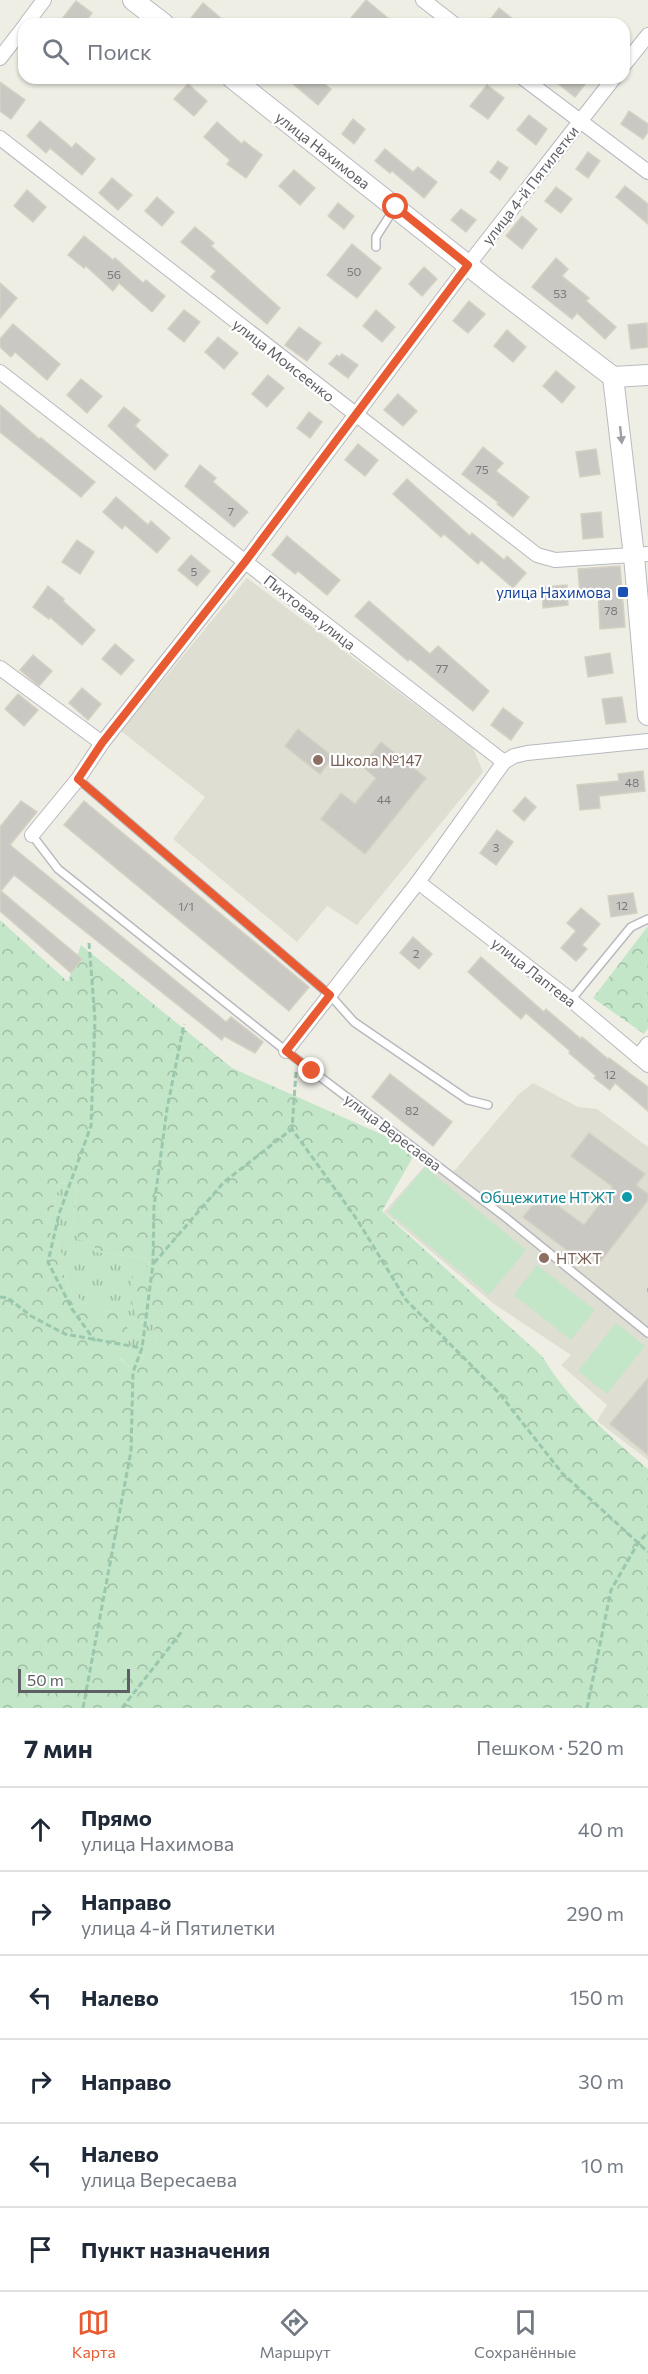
<!DOCTYPE html>
<html lang="ru">
<meta charset="utf-8">
<style>
body{margin:0;font-family:Commissioner,sans-serif;background:#f2f2f3;color:#1f2937}
.scale{position:absolute;left:18px;bottom:15px;width:112px;box-sizing:border-box;padding-left:6px;border:3px solid #5d5f65;border-top:0;font-size:16px;line-height:21px;white-space:nowrap;color:#5d5f65;-webkit-text-stroke:4px #fff;paint-order:stroke}
.stop{position:absolute;width:18px;height:18px;margin:-14px;border:4px solid #e85a32;border-radius:50%;background:#fff}
.stop.end{background:#e85a32;border-color:#fff;box-shadow:0 2px 6px #0008}
.list{margin:0;padding:0;list-style:none}
h2{display:flex;justify-content:space-between;align-items:center;height:78px;margin:0;padding:0 24px;font-size:26px}
h2 small{font-size:20px;font-weight:400;color:#747a83}
.list li{display:grid;grid-template-columns:39px 1fr auto;gap:18px;align-items:center;box-sizing:border-box;height:84px;padding:0 24px;border-top:2px solid #e0e1e3}
.list b{display:block;font-size:22px;white-space:nowrap}
.list p{margin:0;font-size:20px;white-space:nowrap;color:#747a83}
.list em{font-size:20px;font-style:normal;color:#747a83}
.icon{flex:none;width:33px;height:33px;fill:none;stroke:currentColor;stroke-width:2;stroke-linecap:round;stroke-linejoin:round}
.map{position:relative;flex:none;width:648px;height:1708px;overflow:hidden}
.search{position:absolute;background:#fff;box-shadow:0 2px 4px #0004;left:18px;right:18px;top:18px;height:66px;display:flex;align-items:center;gap:15px;box-sizing:border-box;padding:0 21px;border-radius:18px;color:#747a83;font-size:22px}
.sheet{height:582px;background:#fff}
nav{display:flex;justify-content:space-around;align-items:center;box-sizing:border-box;height:84px;border-top:2px solid #e0e1e3;background:#fff;font-size:16px;color:#747a83}
nav a{display:grid;justify-items:center;gap:3px}
nav .on{color:#e85a32}
.map>svg:first-child{display:block}
.education{fill:#dfded3}
.grass{fill:url(#grass-tufts)}
.forest{fill:url(#forest-crowns);fill-rule:evenodd}
.green{fill:#c2e6c7}
.building{fill:#cac8c2;stroke:#d4d1c3;stroke-width:1.5}
.lines{fill:none;stroke-linecap:round;stroke-linejoin:round}
.lane-casing{stroke:#b7b9bf;stroke-width:10}
.street-casing{stroke:#b7b9bf;stroke-width:16}
.secondary-casing{stroke:#b8bac1;stroke-width:22}
.path{stroke:#9bc7ae;stroke-width:3;stroke-dasharray:6 3;stroke-linecap:butt}
.lane{stroke:#fff;stroke-width:7}
.street{stroke:#fff;stroke-width:14}
.secondary{stroke:#fff;stroke-width:20}
.rail{stroke:#b5b6b6;stroke-width:4.5;stroke-dasharray:1.5 8;stroke-linecap:butt}
.oneway{fill:#9e9fa3}
.route{stroke:#e85a32;stroke-width:8}
.transit-dot{fill:#1a4fb4;stroke:#fff;stroke-width:2}
.education-dot{fill:#8d6e63;stroke:#fff;stroke-width:2}
.culture-dot{fill:#0f9aa8;stroke:#fff;stroke-width:2}
.labels{text-anchor:middle;dominant-baseline:central;stroke-width:4.5;stroke-linejoin:round;paint-order:stroke}
.number-label{font-size:12px;fill:#78797c}
.street-label{font-size:15px;fill:#5d5f65;stroke:#fff}
.transit-label{font-size:15px;fill:#164399;stroke:#fff;text-anchor:end}
.education-label{font-size:15px;fill:#785e54;stroke:#fff;text-anchor:start}
.culture-label{font-size:15px;fill:#0d838f;stroke:#fff;text-anchor:end}
</style>
<div class="map">
<svg width="648" height="1708" viewBox="0 0 648 1708">
<defs>
<pattern id="grass-tufts" width="24" height="20" patternUnits="userSpaceOnUse" patternTransform="scale(1.5)"><rect width="24" height="20" fill="#c2e6c7"/><path d="M3 7l-1-3M5 7V3M7 7l1-3M15 17l-1-3M17 17v-4M19 17l1-3" fill="none" stroke="#a1bea5"/></pattern>
<pattern id="forest-crowns" width="20" height="18" patternUnits="userSpaceOnUse" patternTransform="scale(1.5)"><rect width="20" height="18" fill="#c2e6c7"/><path d="M2 6a3 3 0 1 1 6 0M12 15a3 3 0 1 1 6 0" fill="none" stroke="#a1bea5"/></pattern>
</defs>
<rect width="100%" height="100%" fill="#efeee5"/>
<g class="education">
<path d="M247 578 473 748 483 772 357 925 327 906 297 942 173 839 205 797 121 731Z"/>
<path d="M533 1083 578 1107 597 1109 648 1147V1460L597 1421 607 1405 561 1365 571 1355 494 1304 384 1212 429 1161 447 1174 456 1169 519 1094Z"/>
</g>
<path class="grass" d="M59 1183 77 1185 73 1228 93 1241 96 1252 149 1259 139 1321 154 1324 156 1340 152 1351 144 1355 138 1365 129 1367 120 1357 126 1337 117 1312C89 1311 69 1297 62 1269 61 1265 63 1260 62 1255 60 1245 51 1234 46 1226L55 1204Z"/>
<g class="forest">
<path d="M0 920 68 982 81 945 232 1068 417 1150 382 1211 542 1356C570 1402 607 1434 648 1469V1708H0ZM59 1183 77 1185 73 1228 79 1240 93 1241 96 1252 149 1259 148 1267 134 1269C128 1294 127 1298 139 1321L154 1324 156 1340 152 1350 144 1355 138 1365 129 1367 120 1358 126 1337 131 1332 120 1319 117 1312C89 1311 69 1297 62 1269 61 1265 63 1260 62 1255 60 1245 51 1234 46 1226L55 1204Z"/>
<path d="M648 926V1028L644 1034 593 998Z"/>
</g>
<g class="green">
<path d="M425 1167 526 1250 489 1295 388 1212Z"/>
<path d="M537 1265 595 1310 571 1340 514 1295Z"/>
<path d="M616 1323 645 1346 607 1394 578 1371Z"/>
</g>
<g class="building">
<path d="M366 0 395 24H359L351 18Z"/>
<path d="M76 1 92 13 84 24H58Z"/>
<path d="M203 3 215 13 227 24H199L191 18Z"/>
<path d="M499 8 519 24H487Z"/>
<path d="M286 78H317L331 89 318 105Z"/>
<path d="M551 78H590L575 97Z"/>
<path d="M0 82 25 100 11 119 0 111Z"/>
<path d="M188 84 207 101 194 116 174 99Z"/>
<path d="M487 85 504 98 488 119 470 106Z"/>
<path d="M629 111 648 124V132L643 139 621 124Z"/>
<path d="M529 115 547 129 536 145 517 130Z"/>
<path d="M353 119 365 129 354 144 342 134Z"/>
<path d="M40 121 72 148 76 143 95 159 82 175 50 148 46 153 27 136Z"/>
<path d="M217 122 242 144 244 141 262 155 246 178 227 164 230 160 204 137Z"/>
<path d="M385 149 413 172 418 167 437 182 424 198 392 171 390 173 375 161Z"/>
<path d="M588 152 600 161 588 178 576 169Z"/>
<path d="M498 161 508 168 500 180 490 172Z"/>
<path d="M294 170 315 188 300 205 279 186Z"/>
<path d="M112 178 132 195 118 210 99 193Z"/>
<path d="M625 186 648 204V224L616 197Z"/>
<path d="M556 187 572 199 561 213 545 201Z"/>
<path d="M27 190 46 207 33 222 14 206Z"/>
<path d="M157 197 174 212 162 226 145 211Z"/>
<path d="M338 203 354 216 344 229 328 216Z"/>
<path d="M461 209 476 220 466 232 451 220Z"/>
<path d="M522 216 537 229 522 249 506 236Z"/>
<path d="M195 227 214 243 211 246 280 308 267 324 211 277 216 271 181 242Z"/>
<path d="M84 236 113 260 115 258 143 283 146 280 165 296 152 312 119 283 113 291 86 266 84 268 68 255Z"/>
<path d="M352 244 381 268 357 298 327 275Z"/>
<path d="M556 258 568 269 562 276 589 298 586 301 616 327 605 339 577 313 572 319 532 287Z"/>
<path d="M424 267 437 279 422 296 409 284Z"/>
<path d="M0 283 17 298 0 318Z"/>
<path d="M469 301 485 314 468 333 453 321Z"/>
<path d="M184 310 200 322 184 342 168 329Z"/>
<path d="M376 310 395 327 382 342 363 326Z"/>
<path d="M647 323 648 347 631 349 628 325Z"/>
<path d="M13 324 60 364 47 380 15 352 11 357 0 347V339Z"/>
<path d="M299 327 321 343 307 361 285 345Z"/>
<path d="M507 330 526 347 513 362 494 346Z"/>
<path d="M218 337 238 353 224 369 205 352Z"/>
<path d="M342 354 358 365 348 378 329 364 337 355 339 357Z"/>
<path d="M556 371 575 387 562 403 543 386Z"/>
<path d="M268 375 284 388 267 407 252 394Z"/>
<path d="M81 379 102 396 87 413 67 395Z"/>
<path d="M398 394 417 411 403 426 384 410Z"/>
<path d="M0 405 39 439 41 438 95 482 81 497 0 432Z"/>
<path d="M124 407 140 420 135 426 168 455 155 470 108 426Z"/>
<path d="M309 412 322 422 310 438 297 428Z"/>
<path d="M358 444 378 460 365 476 345 460Z"/>
<path d="M483 447 503 463 496 471 529 497 513 517 497 504 499 503 462 474Z"/>
<path d="M596 449 600 474 580 477 576 452Z"/>
<path d="M200 465 216 478 213 482 248 512 234 527 185 486Z"/>
<path d="M407 479 470 536 472 533 504 560 507 556 526 573 513 588 481 560 478 564 444 534 441 537 393 494Z"/>
<path d="M116 497 148 525 151 521 170 538 157 553 125 525 122 529 103 512Z"/>
<path d="M601 512 603 537 583 539 581 514Z"/>
<path d="M287 536 340 580 327 595 298 571 295 574 272 555Z"/>
<path d="M77 540 94 552 80 574 62 562Z"/>
<path d="M191 555 210 571 197 586 178 570Z"/>
<path d="M620 566 625 627 600 629 598 592 580 594 578 569Z"/>
<path d="M567 585 568 605 543 608 542 587Z"/>
<path d="M48 586 64 599 63 601 95 630 82 645 50 617 49 619 33 607Z"/>
<path d="M369 601 430 654 438 646 489 691 473 711 410 659 408 661 355 616Z"/>
<path d="M115 644 134 660 121 675 102 659Z"/>
<path d="M610 653 613 673 588 677 585 657Z"/>
<path d="M33 655 52 671 39 686 20 670Z"/>
<path d="M82 688 101 704 88 720 69 703Z"/>
<path d="M18 694 38 710 24 726 5 709Z"/>
<path d="M622 697 626 722 606 724 602 699Z"/>
<path d="M503 708 523 723 511 740 491 725Z"/>
<path d="M298 729 333 757 320 774 285 746Z"/>
<path d="M381 742 426 778 365 854 321 819 341 793 355 804 376 778 362 766Z"/>
<path d="M643 771 645 791 599 796 600 808 580 810 577 785 619 781 618 774Z"/>
<path d="M525 797 536 807 524 821 513 811Z"/>
<path d="M21 801 37 812 10 845 226 1022 231 1017 263 1042 255 1053 224 1036 222 1040 14 875 1 891 82 959 71 973 0 911V827Z"/>
<path d="M84 801 309 987 289 1011 64 825Z"/>
<path d="M497 830 513 842 496 865 480 853Z"/>
<path d="M633 893 637 913 611 917 608 896Z"/>
<path d="M581 908 600 924 582 945 587 949 576 961 561 948 576 931 567 923Z"/>
<path d="M413 937 432 954 419 969 400 953Z"/>
<path d="M481 957 544 1012 546 1009 581 1039 582 1037 608 1059 609 1058 648 1087V1111L615 1083 610 1090 594 1078 596 1076 569 1053 570 1051 526 1013 521 1019 468 972Z"/>
<path d="M390 1074 452 1122 433 1146 372 1097Z"/>
<path d="M589 1133 645 1174 636 1185 648 1194V1200L601 1261 587 1250 580 1260 523 1217 542 1194 584 1225 613 1187 571 1156Z"/>
<path d="M648 1378V1455L610 1424Z"/>
</g>
<g class="lines">
<defs>
<g id="lane">
<path d="M376 247V237L394 209"/>
<path d="M78 779 330 995 354 1022 468 1100 488 1105"/>
<path d="M32 835 58 869 286 1051 505 1217 648 1333"/>
<path d="M571 1000 631 927 648 919"/>
</g>
<g id="street">
<path d="M423 0 454 24"/>
<path d="M26 24 44 0"/>
<path d="M0 58 24 27"/>
<path d="M624 65 648 35"/>
<path d="M523 78 648 172"/>
<path d="M0 138 537 555 555 560 648 554"/>
<path d="M0 372 504 762 514 756 527 753 648 741"/>
<path d="M0 668 102 743"/>
<path d="M32 835 78 779 102 743 245 562 468 265 614 78"/>
<path d="M418 882 571 1000 648 1065"/>
<path d="M286 1051 418 882 504 762"/>
<path d="M638 1057 648 1044"/>
</g>
<g id="secondary">
<path d="M133 0 164 24"/>
<path d="M232 78 494 286 613 377 648 375"/>
<path d="M613 377 634 556 648 715"/>
</g>
</defs>
<use href="#lane" class="lane-casing"/>
<use href="#street" class="street-casing"/>
<use href="#secondary" class="secondary-casing"/>
<g class="path">
<path d="M89 943 95 1019 91 1126 59 1214 48 1262 72 1309 95 1341"/>
<path d="M296 1072 292 1129 358 1221 406 1300 499 1393 562 1473 648 1552"/>
<path d="M154 1263 224 1182 292 1129"/>
<path d="M0 1297 8 1298 31 1316 65 1334 142 1348"/>
<path d="M83 1708 131 1451 133 1372 142 1348 153 1264 154 1206 167 1109 184 1024"/>
<path d="M122 1708 183 1630"/>
<path d="M587 1708 611 1590 638 1543 648 1532"/>
</g>
<use href="#lane" class="lane"/>
<use href="#street" class="street"/>
<use href="#secondary" class="secondary"/>
<path class="rail" d="M647 1290H648"/>
</g>
<defs><path id="oneway-solid" d="M-6-.8H1V-3.2L6.5 0L1 3.2V.8H-6Z" transform="scale(1.5)"/></defs>
<use class="oneway" href="#oneway-solid" transform="translate(621 435) rotate(84)"/>
<g class="lines">
<path class="route" d="M312 1071 286 1051 330 995 78 779 102 743 245 562 468 265 396 207"/>
</g>
<rect class="transit-dot" x="617" y="586" width="12" height="12" rx="3"/>
<g class="education-dot">
<circle cx="318" cy="760" r="6"/>
<circle cx="544" cy="1258" r="6"/>
</g>
<circle class="culture-dot" cx="627" cy="1197" r="6"/>
<g class="labels">
<g class="number-label">
<text x="354" y="271">50</text>
<text x="114" y="274">56</text>
<text x="560" y="293">53</text>
<text x="482" y="469">75</text>
<text x="231" y="511">7</text>
<text x="194" y="571">5</text>
<text x="611" y="610">78</text>
<text x="442" y="668">77</text>
<text x="632" y="782">48</text>
<text x="384" y="799">44</text>
<text x="496" y="847">3</text>
<text x="622" y="905">12</text>
<text x="186" y="906">1/1</text>
<text x="416" y="953">2</text>
<text x="610" y="1074">12</text>
<text x="412" y="1110">82</text>
</g>
<g class="street-label">
<text transform="translate(323 150) rotate(38)">улица Нахимова</text>
<text transform="translate(530 185) rotate(-52)">улица 4-й Пятилетки</text>
<text transform="translate(284 360) rotate(38)">улица Моисеенко</text>
<text transform="translate(310 612) rotate(38)">Пихтовая улица</text>
<text transform="translate(534 972) rotate(38)">улица Лаптева</text>
<text transform="translate(393 1132) rotate(37)">улица Вересаева</text>
</g>
<g class="transit-label">
<text x="611" y="592">улица Нахимова</text>
</g>
<g class="education-label">
<text x="330" y="760">Школа №147</text>
<text x="556" y="1258">НТЖТ</text>
</g>
<g class="culture-label">
<text x="615" y="1197">Общежитие НТЖТ</text>
</g>
</g>
</svg>
<div class="scale">50 m</div>
<div class="stop" style="left:396px;top:207px"></div>
<div class="stop end" style="left:312px;top:1071px"></div>
<div class="search"><svg class="icon" aria-label="search" viewBox="0 0 24 24"><circle cx="10" cy="10" r="6"/><path d="M15 15l6 6"/></svg>Поиск</div>
</div>
<section class="sheet">
<h2>7 мин<small>Пешком · 520 m</small></h2>
<ul class="list">
<li><svg class="icon" aria-label="ahead" viewBox="0 0 24 24"><path d="M12 20V5M6 11l6-6 6 6"/></svg><div><b>Прямо</b><p>улица Нахимова</p></div><em>40 m</em></li>
<li><svg class="icon" aria-label="right" viewBox="0 0 24 24"><path d="M7 20v-9h11M14 6l5 5-5 5"/></svg><div><b>Направо</b><p>улица 4-й Пятилетки</p></div><em>290 m</em></li>
<li><svg class="icon" aria-label="left" viewBox="0 0 24 24"><path d="M17 20v-9H6M10 6l-5 5 5 5"/></svg><div><b>Налево</b></div><em>150 m</em></li>
<li><svg class="icon" aria-label="right" viewBox="0 0 24 24"><path d="M7 20v-9h11M14 6l5 5-5 5"/></svg><div><b>Направо</b></div><em>30 m</em></li>
<li><svg class="icon" aria-label="left" viewBox="0 0 24 24"><path d="M17 20v-9H6M10 6l-5 5 5 5"/></svg><div><b>Налево</b><p>улица Вересаева</p></div><em>10 m</em></li>
<li><svg class="icon" aria-label="arrive" viewBox="0 0 24 24"><path d="M6 21V4h12l-3 4 3 4H6"/></svg><div><b>Пункт назначения</b></div></li>
</ul>
</section>
<nav>
<a class="on"><svg class="icon" aria-label="map" viewBox="0 0 24 24"><path d="M3 6l6-2 6 2 6-2v14l-6 2-6-2-6 2zM9 4v14M15 6v14"/></svg>Карта</a>
<a><svg class="icon" aria-label="directions" viewBox="0 0 24 24"><path d="M12 3l9 9-9 9-9-9zM9 14v-3h6M13 9l2 2-2 2"/></svg>Маршрут</a>
<a><svg class="icon" aria-label="saved" viewBox="0 0 24 24"><path d="M7 4h10v16l-5-4-5 4z"/></svg>Сохранённые</a>
</nav>
